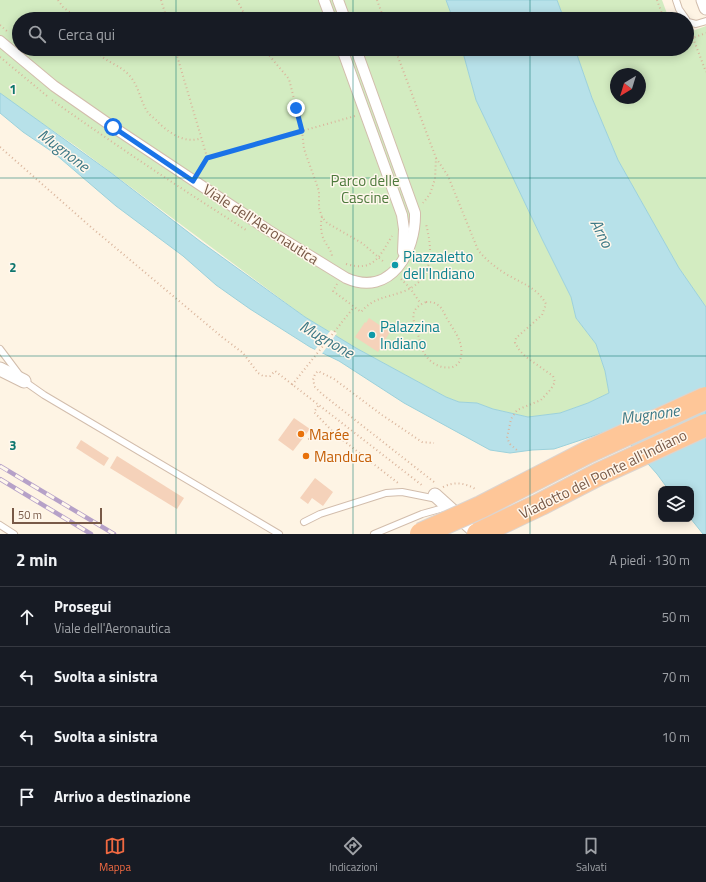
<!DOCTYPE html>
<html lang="it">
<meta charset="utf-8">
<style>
body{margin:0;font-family:"Titillium Web",sans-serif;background:#242831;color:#f1f3f6}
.controls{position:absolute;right:12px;bottom:12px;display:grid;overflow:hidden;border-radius:8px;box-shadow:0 2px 10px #0003}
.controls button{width:36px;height:36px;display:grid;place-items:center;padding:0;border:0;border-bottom:1px solid #363941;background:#171b24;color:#f1f3f6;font:20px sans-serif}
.compass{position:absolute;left:610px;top:68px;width:36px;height:36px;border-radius:50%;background:#171b24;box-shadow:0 2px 10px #0003;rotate:218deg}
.scale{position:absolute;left:12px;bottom:10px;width:90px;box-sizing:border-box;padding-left:4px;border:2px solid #785947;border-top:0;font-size:11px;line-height:14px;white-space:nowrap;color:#785947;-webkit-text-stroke:3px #fff7ec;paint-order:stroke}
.stop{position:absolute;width:12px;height:12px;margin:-9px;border:3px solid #1a73e8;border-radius:50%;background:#fff}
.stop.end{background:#1a73e8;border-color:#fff;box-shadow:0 1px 4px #0008}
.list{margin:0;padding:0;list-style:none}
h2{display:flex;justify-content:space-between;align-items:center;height:52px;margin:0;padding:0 16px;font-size:17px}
h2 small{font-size:13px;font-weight:400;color:#9ea1a6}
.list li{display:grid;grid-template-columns:26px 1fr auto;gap:12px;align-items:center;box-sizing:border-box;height:60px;padding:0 16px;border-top:1px solid #363941}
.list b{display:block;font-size:15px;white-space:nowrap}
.list p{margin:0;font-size:13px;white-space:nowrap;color:#9ea1a6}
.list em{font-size:13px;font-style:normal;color:#9ea1a6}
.icon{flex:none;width:22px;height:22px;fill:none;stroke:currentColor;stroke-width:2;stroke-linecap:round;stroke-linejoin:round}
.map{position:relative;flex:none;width:706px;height:534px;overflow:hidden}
.search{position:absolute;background:#171b24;box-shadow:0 2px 10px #0003;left:12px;right:12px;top:12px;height:44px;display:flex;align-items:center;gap:10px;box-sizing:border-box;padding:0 14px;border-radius:22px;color:#9ea1a6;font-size:15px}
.sheet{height:292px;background:#171b24}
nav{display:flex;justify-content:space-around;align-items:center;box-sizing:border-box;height:56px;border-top:1px solid #363941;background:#171b24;font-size:11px;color:#9ea1a6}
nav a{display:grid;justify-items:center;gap:2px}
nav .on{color:#f06941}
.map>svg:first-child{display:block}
.green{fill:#d3ecc1;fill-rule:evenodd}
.water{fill:#b7e1e9;stroke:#9cd1db}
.pier{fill:#fef4e4}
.building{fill:#f5d2ba}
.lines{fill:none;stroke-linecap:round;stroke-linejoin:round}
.service-casing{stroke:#d2bdac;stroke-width:8}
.pedestrian-casing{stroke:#d2bdac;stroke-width:12}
.minor-casing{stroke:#d2bdac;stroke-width:15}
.path{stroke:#dab59c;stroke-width:2;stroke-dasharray:1 3;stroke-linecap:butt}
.service{stroke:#fff;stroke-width:6}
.pedestrian{stroke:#fff;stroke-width:10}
.minor{stroke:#fff;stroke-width:13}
.rail-casing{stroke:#b6a1c8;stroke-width:4.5}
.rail{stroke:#fff7ec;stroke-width:3;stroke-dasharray:9;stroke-linecap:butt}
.trunk-bridge-casing{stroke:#dcd4cf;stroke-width:24;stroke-linecap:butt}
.trunk-bridge{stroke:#fec698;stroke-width:22}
.route{stroke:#1a73e8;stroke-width:5}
.grid{fill:none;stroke:#0f766e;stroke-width:1;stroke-opacity:0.55}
.culture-dot{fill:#0f9aa8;stroke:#fff7ec;stroke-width:1.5}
.food-dot{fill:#e8710a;stroke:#fff7ec;stroke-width:1.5}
.labels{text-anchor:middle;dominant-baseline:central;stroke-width:3;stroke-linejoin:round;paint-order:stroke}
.park-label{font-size:15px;fill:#4d793c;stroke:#fff7ec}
.street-label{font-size:15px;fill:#785947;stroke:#fff7ec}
.culture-label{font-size:15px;fill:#0d838f;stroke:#fff7ec;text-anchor:start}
.food-label{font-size:15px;fill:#c56008;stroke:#fff7ec;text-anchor:start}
.water-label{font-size:16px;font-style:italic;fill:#3d7986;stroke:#fff7ec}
.grid-label{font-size:13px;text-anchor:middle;font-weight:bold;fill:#0f766e;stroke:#fff7ec;stroke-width:3;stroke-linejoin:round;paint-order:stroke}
</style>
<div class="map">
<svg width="706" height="534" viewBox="0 0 706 534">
<rect width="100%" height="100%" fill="#fef4e4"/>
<g class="green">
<path d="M0 0H446L453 19H19V49H462L476 100 542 239 571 297 576 318 596 344 605 371 609 393 588 403 560 413 528 417 493 409 477 403 459 402 446 397 356 348 305 317 77 147 14 104 0 93Z"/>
<path d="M557 0H662L669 19H564Z"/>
<path d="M706 26V307L679 268 618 160 592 98 575 49H687V33ZM616 74H640V98H616Z"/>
</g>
<g class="water">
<path d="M446 0H557L564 19H453Z"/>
<path d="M462 49H575L592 98 618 160 679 268 706 307V534H703L691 519V489H668L657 474 625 438 608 431 554 449 532 450 510 453 490 450 404 403 339 361 310 347 250 309 216 285 183 256 116 206 54 153 23 132 0 113V93L110 172 201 242 305 317 356 348 446 397 459 402 477 403 493 409 528 417 560 413 588 403 609 393 605 371 596 344 576 318 571 297 542 239 476 100Z"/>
</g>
<path class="pier" d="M331 330 337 333 321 355 314 351Z"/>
<g class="building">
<path d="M369 318 390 332 378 352 355 337 365 322 366 323Z"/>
<path d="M294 418 310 429 293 451 278 440Z"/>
<path d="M81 440 109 458 104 466 76 448Z"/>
<path d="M117 456 184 498 177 509 110 468Z"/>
<path d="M315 478 333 492 323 506 312 498 308 504 300 498Z"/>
</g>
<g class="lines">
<defs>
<g id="service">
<path d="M676 0 679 9 686 19"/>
<path d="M687 21 688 22 696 24 706 21"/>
<path d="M0 349 24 381 44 395 279 534"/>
<path d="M304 522 320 514 386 493 402 492 437 499"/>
<path d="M0 525 14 534"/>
<path d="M374 534 422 514 447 507"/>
</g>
<g id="pedestrian">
<path d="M324 0 331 19"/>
<path d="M338 0 345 19"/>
<path d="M0 41 54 86 113 127 268 230 346 278C391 298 416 251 415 213L356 49"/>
<path d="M342 49 402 215 404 229 403 252"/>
</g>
<g id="minor">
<path d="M703 0 706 8"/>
<path d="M0 369 24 381"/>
<path d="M435 495 478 534"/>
</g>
</defs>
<use href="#service" class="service-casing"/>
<use href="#pedestrian" class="pedestrian-casing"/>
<use href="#minor" class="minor-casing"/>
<g class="path">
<path d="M58 0 63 7 78 19"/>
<path d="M161 0 167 19"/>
<path d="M237 0 247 19"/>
<path d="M377 0 384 19"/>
<path d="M657 0 664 19"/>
<path d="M0 25 8 32"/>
<path d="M693 38 706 72"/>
<path d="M687 40 706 33"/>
<path d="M95 49C102 61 119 64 129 75 139 86 140 100 147 111 149 115 153 117 156 120 166 131 185 145 201 138"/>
<path d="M175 49 207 157"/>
<path d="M265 49 268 54 289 79 302 131 304 149 319 191V208L322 217 327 223 362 243 385 263"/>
<path d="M395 49 436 158 435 179 430 194 423 203"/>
<path d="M0 57 47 96"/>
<path d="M52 100C115 145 180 188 246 230"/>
<path d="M0 147 92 228 222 337 243 353 258 373 263 376H270L275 371 423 486"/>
<path d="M436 158 448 176 478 250C486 260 495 267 506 274 521 283 538 288 546 304L542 315 516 338 515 343 520 351 526 357 553 376 555 382 551 389 541 400 517 410 511 419 507 438 510 444 519 452"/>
<path d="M199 171 207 158 355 116"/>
<path d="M322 217C320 224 321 234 324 240 327 246 332 251 332 257"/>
<path d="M346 264C374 272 379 257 392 236"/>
<path d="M401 279 410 288 421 304"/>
<path d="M337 284 333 291 361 312C373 298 385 298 402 292 434 281 433 251 426 224"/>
<path d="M426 302C431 302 434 302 438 305 442 308 443 311 445 315 452 329 464 340 461 357 458 374 434 368 427 357 420 349 421 341 417 332 412 317 410 309 426 302Z"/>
<path d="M292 385 354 307"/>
<path d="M318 406 314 412 335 434 398 483"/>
<path d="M308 439 336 436"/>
<path d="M434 482 322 394 315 387 313 380 315 374 318 371 334 379 382 415 422 442 434 443"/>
<path d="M443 487C455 481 466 483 477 490"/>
</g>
<use href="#service" class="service"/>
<use href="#pedestrian" class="pedestrian"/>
<use href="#minor" class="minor"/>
<defs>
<g id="rail">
<path d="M0 466 114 534"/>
<path d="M0 479 91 534"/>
</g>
</defs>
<use href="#rail" class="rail-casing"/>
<use href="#rail" class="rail"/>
<defs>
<g id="trunk-bridge">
<path d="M421 534 481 507 588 452 706 398"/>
<path d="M478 534 541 504 599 474 706 425"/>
</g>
</defs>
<use href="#trunk-bridge" class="trunk-bridge-casing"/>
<use href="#trunk-bridge" class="trunk-bridge"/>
</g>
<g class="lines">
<path class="route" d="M113 127 193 181 207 158 302 131 296 108"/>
</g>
<path class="grid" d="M176 0V19M353 0V19M530 0V19M176 49V534M353 49V534M530 49V534M0 178H706M0 356H706"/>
<g class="culture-dot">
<circle cx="395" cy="265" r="4"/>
<circle cx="372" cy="335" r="4"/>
</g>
<g class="food-dot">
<circle cx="301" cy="434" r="4"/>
<circle cx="306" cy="456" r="4"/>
</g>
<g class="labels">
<g class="park-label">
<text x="365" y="180">Parco delle<tspan x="365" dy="17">Cascine</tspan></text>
</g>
<g class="street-label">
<text transform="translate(261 224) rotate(33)">Viale dell'Aeronautica</text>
<text transform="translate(603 474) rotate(-26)">Viadotto del Ponte all'Indiano</text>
</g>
<g class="culture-label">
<text x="403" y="256">Piazzaletto<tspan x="403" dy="17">dell'Indiano</tspan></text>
<text x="380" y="326">Palazzina<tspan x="380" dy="17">Indiano</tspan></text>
</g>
<g class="food-label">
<text x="309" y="434">Marée</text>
<text x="314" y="456">Manduca</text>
</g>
<g class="water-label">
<text transform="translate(64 150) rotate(37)">Mugnone</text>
<text transform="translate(602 233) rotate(63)">Arno</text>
<text transform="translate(327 339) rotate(30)">Mugnone</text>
<text transform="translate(650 414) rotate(-8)">Mugnone</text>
</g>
</g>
<g class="grid-label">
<text x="13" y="94">1</text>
<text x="13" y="272">2</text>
<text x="13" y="450">3</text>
</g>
</svg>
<div class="controls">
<button><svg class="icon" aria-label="layers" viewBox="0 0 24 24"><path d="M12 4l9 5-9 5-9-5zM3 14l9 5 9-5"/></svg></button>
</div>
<svg class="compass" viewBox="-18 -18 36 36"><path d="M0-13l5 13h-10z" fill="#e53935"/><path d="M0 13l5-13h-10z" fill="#9ea1a6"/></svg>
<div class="scale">50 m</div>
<div class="stop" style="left:113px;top:127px"></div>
<div class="stop end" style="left:296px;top:108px"></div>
<div class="search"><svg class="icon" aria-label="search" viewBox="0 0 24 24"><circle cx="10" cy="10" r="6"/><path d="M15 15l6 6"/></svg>Cerca qui</div>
</div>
<section class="sheet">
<h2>2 min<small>A piedi · 130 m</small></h2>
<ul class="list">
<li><svg class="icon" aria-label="ahead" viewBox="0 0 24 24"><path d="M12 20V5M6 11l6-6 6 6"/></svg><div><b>Prosegui</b><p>Viale dell'Aeronautica</p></div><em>50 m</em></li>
<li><svg class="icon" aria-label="left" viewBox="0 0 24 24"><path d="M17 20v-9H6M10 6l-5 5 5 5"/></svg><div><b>Svolta a sinistra</b></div><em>70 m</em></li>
<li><svg class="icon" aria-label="left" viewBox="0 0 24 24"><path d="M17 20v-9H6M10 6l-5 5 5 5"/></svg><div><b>Svolta a sinistra</b></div><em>10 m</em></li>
<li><svg class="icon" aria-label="arrive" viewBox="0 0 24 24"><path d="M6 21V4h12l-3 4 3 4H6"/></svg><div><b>Arrivo a destinazione</b></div></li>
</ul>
</section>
<nav>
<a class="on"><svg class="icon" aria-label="map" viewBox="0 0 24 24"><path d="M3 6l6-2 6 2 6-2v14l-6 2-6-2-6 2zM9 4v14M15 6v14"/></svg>Mappa</a>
<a><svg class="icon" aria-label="directions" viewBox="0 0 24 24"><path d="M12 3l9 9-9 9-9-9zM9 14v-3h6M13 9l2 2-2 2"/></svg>Indicazioni</a>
<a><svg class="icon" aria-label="saved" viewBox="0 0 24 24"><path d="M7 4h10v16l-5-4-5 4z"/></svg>Salvati</a>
</nav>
